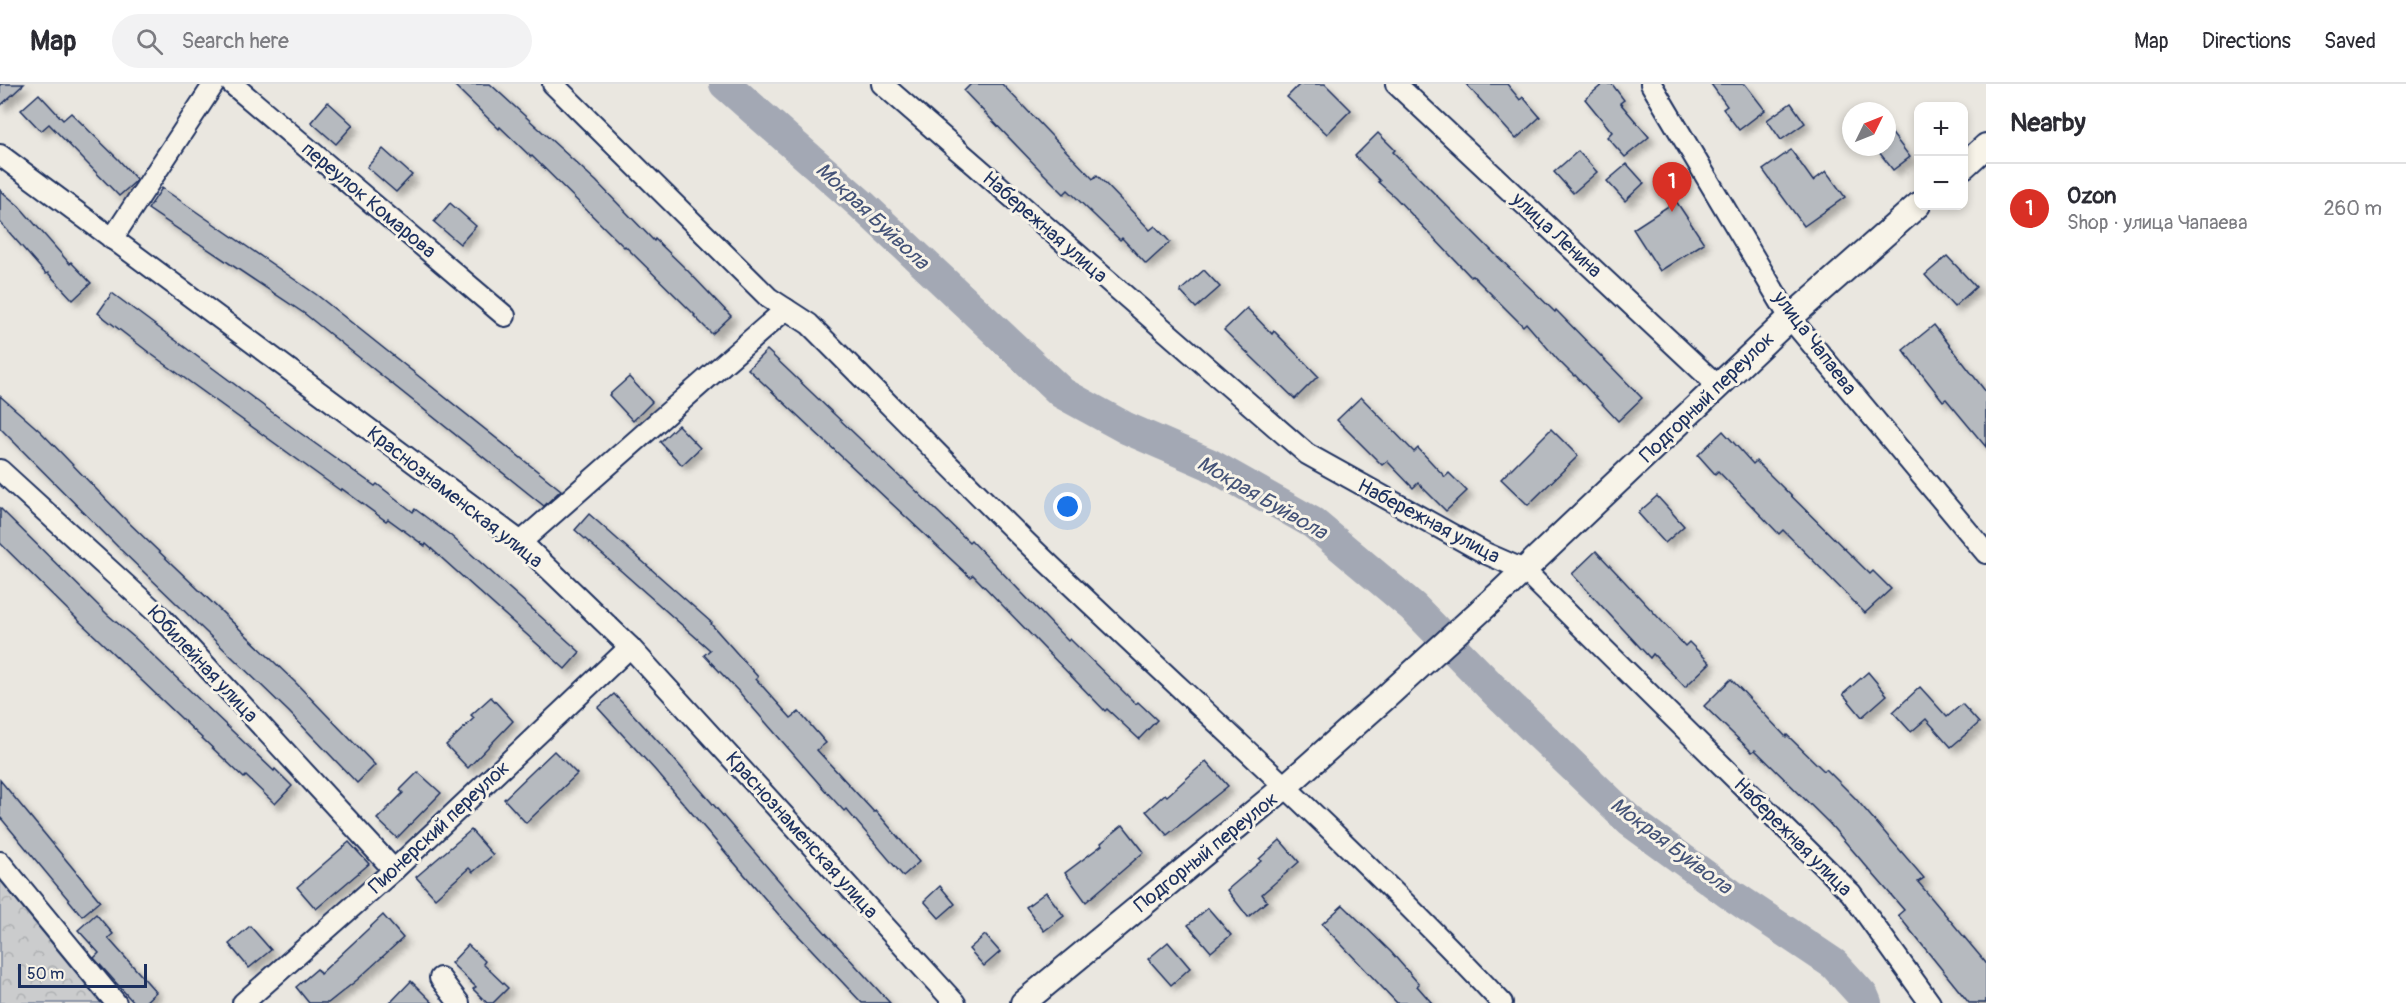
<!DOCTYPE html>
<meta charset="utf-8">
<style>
body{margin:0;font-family:Pangolin,sans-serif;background:#f2f2f3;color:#2b2b33}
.controls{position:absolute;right:18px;top:18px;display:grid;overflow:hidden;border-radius:12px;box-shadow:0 3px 9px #0003}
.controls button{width:54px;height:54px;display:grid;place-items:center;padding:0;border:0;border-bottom:2px solid #e1e1e2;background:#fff;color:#2b2b33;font:30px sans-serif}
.compass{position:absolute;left:1842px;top:18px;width:54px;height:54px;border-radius:50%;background:#fff;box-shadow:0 3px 9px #0003;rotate:47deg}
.scale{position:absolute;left:18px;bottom:15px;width:129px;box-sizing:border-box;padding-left:6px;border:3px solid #1b2f5e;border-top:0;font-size:16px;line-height:21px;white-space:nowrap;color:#1b2f5e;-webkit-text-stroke:4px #f7f3e8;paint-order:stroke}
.you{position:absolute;left:1068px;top:423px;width:21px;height:21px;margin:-15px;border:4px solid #fff;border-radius:50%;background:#1a73e8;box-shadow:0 0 0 9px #1a73e833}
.badge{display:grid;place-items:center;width:39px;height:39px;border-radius:50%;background:#d93025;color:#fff;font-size:20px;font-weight:700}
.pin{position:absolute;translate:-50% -50px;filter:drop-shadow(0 2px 3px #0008)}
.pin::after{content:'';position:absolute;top:32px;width:21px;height:18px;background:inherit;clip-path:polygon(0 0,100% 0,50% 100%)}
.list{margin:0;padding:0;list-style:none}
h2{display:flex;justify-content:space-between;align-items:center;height:78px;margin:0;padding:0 24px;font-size:26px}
h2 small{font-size:20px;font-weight:400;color:#7c7c81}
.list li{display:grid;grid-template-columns:39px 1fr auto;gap:18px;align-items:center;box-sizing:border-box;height:90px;padding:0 24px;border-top:2px solid #e1e1e2}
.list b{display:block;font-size:22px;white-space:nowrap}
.list p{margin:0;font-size:20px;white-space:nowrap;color:#7c7c81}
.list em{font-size:20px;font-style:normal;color:#7c7c81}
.icon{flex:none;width:33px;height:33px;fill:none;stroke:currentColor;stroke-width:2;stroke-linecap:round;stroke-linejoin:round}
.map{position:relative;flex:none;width:1986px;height:919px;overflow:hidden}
header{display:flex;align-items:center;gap:36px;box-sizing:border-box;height:84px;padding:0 30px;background:#fff;border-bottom:2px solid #e1e1e2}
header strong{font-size:28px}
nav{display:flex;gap:33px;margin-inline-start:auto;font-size:21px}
.search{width:420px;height:54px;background:#f2f2f3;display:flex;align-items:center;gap:15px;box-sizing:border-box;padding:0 21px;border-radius:33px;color:#7c7c81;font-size:22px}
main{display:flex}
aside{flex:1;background:#fff}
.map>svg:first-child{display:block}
.park{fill:url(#park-crowns);stroke:#737e96;stroke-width:1.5}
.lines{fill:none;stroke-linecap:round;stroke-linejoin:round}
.river{stroke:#a3a8b4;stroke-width:32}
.building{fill:#b6babf;stroke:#1b2f5e;stroke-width:1.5;filter:url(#shadow)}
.minor-casing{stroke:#1b2f5e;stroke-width:24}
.major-casing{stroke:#1b2f5e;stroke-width:28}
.minor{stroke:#f7f3e8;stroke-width:20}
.major{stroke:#f7f3e8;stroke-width:24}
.labels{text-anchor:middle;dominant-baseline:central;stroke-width:6;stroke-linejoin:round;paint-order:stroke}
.street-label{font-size:20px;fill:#1b2f5e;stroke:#f7f3e8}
.water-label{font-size:21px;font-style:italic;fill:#445378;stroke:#f7f3e8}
</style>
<header>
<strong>Map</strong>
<div class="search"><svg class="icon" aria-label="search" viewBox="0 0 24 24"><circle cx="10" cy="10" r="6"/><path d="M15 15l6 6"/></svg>Search here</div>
<nav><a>Map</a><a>Directions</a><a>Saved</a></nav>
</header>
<main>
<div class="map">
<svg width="1986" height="919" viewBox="0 0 1986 919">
<defs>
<pattern id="park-crowns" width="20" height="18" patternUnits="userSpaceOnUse" patternTransform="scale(1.5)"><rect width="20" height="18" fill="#cbcccd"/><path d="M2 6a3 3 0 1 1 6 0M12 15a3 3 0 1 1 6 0" fill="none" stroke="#aeb0b2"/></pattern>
<filter id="shadow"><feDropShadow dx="5.5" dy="5.5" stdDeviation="3" flood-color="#0004"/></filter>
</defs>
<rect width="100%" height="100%" fill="#eae7e0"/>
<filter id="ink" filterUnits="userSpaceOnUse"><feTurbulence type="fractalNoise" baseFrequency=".0167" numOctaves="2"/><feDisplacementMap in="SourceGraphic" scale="12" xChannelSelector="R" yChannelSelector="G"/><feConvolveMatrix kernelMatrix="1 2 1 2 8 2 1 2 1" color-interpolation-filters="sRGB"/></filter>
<g filter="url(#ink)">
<path class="park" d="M0 796 101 919H0Z"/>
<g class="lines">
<path class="river" d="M725 0 862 121 1062 309 1126 344 1209 380 1313 439 1413 523 1503 615 1630 737 1730 810 1834 880 1863 912 1866 919"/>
</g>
<g class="building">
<path d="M0 0H24L0 22Z"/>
<path d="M453 0H490L596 97 654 157 655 155 687 186 731 232 712 250 694 232 695 231 625 162 624 163 532 72 531 73 500 43 499 45Z"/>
<path d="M971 0H1002L1093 95 1097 91 1150 146 1155 142 1170 158 1146 180 1122 154 1120 156 1068 106 1064 110 1040 86 964 7Z"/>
<path d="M1300 0H1325L1351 26 1327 50 1287 13Z"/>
<path d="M1466 0H1507L1520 16 1523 13 1540 33 1516 55Z"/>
<path d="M1603 0H1612L1624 16 1620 19 1649 53 1625 73 1607 53 1612 48 1585 15Z"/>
<path d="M1711 0H1745L1765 26 1739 46 1723 25 1727 22Z"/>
<path d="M39 10 63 36 71 29 118 75 137 96 136 97 119 112 49 40 41 47 21 26Z"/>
<path d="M328 18 353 41 336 60 311 38Z"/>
<path d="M1791 19 1805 39 1781 56 1767 36Z"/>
<path d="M1887 43 1910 73 1893 86 1875 63H1887Z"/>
<path d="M1378 49 1395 66 1393 68 1495 170 1555 228 1556 226 1642 314 1618 337 1575 291 1574 292 1557 275 1526 239 1523 242 1473 192 1471 193 1395 113 1378 98 1380 97 1355 72Z"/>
<path d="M383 65 412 91 396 108 367 83Z"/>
<path d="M1791 66 1813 97 1826 87 1845 113 1804 142 1763 86Z"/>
<path d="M1578 67 1597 88 1573 109 1554 88Z"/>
<path d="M1627 80 1644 99 1625 117 1607 97Z"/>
<path d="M162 104 317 211 561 406 544 422 305 230 148 125Z"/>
<path d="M0 106 19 122 70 180 71 178 91 199 73 216 48 189 46 190 0 138Z"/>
<path d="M1676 117 1704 159 1660 187 1633 145Z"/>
<path d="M450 119 476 142 460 160 434 138Z"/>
<path d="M1947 172 1976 203 1954 223 1925 191Z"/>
<path d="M1204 186 1220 203 1196 224 1180 207Z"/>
<path d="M112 209 296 346 375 402 377 400 413 428 415 425 450 451 580 568 565 585 426 460 425 462 388 435 386 437 342 405 341 407 151 270 98 229Z"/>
<path d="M1247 224 1272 250 1274 247 1318 292 1295 315 1224 246Z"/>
<path d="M1934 241 1986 308V363L1946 315 1943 317 1903 266Z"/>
<path d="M767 266 902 395 903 394 969 458 971 456 1068 557 1070 555 1136 620 1138 618 1157 636 1139 655 1107 625 1105 627 973 491 970 493 748 285Z"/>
<path d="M629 293 652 318 633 337 609 311Z"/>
<path d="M0 312 41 348 127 437 295 598 375 681 357 699 289 628 121 466 0 344Z"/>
<path d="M1361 313 1414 368 1418 364 1445 393 1449 389 1467 407 1446 427 1418 399 1413 404 1387 377 1382 381 1337 336Z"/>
<path d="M678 341 700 364 682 381 660 358Z"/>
<path d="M1551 345 1578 372 1528 421 1501 395Z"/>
<path d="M1723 347 1753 380 1756 377 1870 490 1873 487 1891 505 1865 529 1783 446 1779 450 1718 387 1715 390 1698 371Z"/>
<path d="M1657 412 1684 442 1665 459 1638 429Z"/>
<path d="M0 424 108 531 135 554 274 687 275 685 292 702 275 720 246 692 244 694 78 536 0 459Z"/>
<path d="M589 430 712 539 711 540 758 593 756 595 791 634 799 628 826 659 817 666 874 728 876 727 919 778 903 792 846 725 844 727 822 703 740 609 704 571 710 566 575 446Z"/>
<path d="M1596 467 1685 562 1689 558 1710 579 1685 603 1653 570 1650 574 1572 490Z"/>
<path d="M1868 588 1887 611 1862 633 1843 610Z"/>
<path d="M1731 595 1786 653 1787 651 1824 687 1826 685 1856 715 1924 794 1918 798 1986 879V919H1969L1898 831 1904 826 1829 739 1755 666 1752 668 1704 622Z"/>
<path d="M1920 603 1947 633 1962 620 1979 639 1951 663 1926 635 1911 648 1893 628Z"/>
<path d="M614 610 667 667 800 821 890 919H862L779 831 655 686 598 624Z"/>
<path d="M491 613 513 637 468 684 446 661 474 634 471 631Z"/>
<path d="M554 667 577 690 526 739 504 715Z"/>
<path d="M1206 677 1228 702 1167 751 1146 727 1165 710 1167 712Z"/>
<path d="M418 688 441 709 397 754 377 735 403 709 400 706Z"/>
<path d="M0 696 100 817 82 832 0 733Z"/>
<path d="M1123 741 1144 768 1086 818 1065 789 1102 761 1101 759Z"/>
<path d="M471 746 493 771 473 788 469 784 435 814 416 793Z"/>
<path d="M1280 756 1299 778 1262 810 1267 817 1248 833 1227 806 1261 777 1259 775Z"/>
<path d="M349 758 369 780 316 825 297 803Z"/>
<path d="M940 802 955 820 939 834 924 817Z"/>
<path d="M1046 808 1064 832 1044 847 1026 823Z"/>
<path d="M1343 821 1391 868 1419 900 1417 902 1432 919H1397L1322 840Z"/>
<path d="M1208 824 1231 851 1211 868 1188 841Z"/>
<path d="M96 830 113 850 108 854 156 908 144 919H134L94 874 99 869 78 846Z"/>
<path d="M383 831 403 854 357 896 328 919H309L296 903 317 885 320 890Z"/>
<path d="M250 842 271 866 249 884 229 860Z"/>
<path d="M985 851 1000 868 984 882 969 865Z"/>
<path d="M1168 858 1190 884 1171 901 1148 875Z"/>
<path d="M468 861 485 877 483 880 508 904 493 919H487L473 905 476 903 451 879Z"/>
<path d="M411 897 433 919H390Z"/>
</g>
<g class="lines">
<defs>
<g id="minor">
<path d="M232 0 505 232"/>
<path d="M553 0 769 214 809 240C881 312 953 386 1026 458 1185 612 1351 757 1502 919"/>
<path d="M882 0 1307 370 1485 469 1524 486 1851 809 1930 919"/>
<path d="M1396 0 1718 302"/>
<path d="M1651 0 1790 234 1986 469"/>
<path d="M0 71 521 458 630 563 955 919"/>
<path d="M112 155 214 0"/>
<path d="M0 386 161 533 394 786"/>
<path d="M521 458 786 225"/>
<path d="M0 778 116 919"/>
<path d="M440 894 459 919"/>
<path d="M243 919 394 786 630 563"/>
</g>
<g id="major">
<path d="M1964 82 1986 62"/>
<path d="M1023 919 1286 702 1386 613 1500 509 1790 234 1918 121"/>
</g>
</defs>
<use href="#minor" class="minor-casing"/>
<use href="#major" class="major-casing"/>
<use href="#minor" class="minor"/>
<use href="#major" class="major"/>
</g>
</g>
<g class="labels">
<g class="street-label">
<text transform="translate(369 116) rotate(40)">переулок Комарова</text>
<text transform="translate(1045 143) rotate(41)">Набережная улица</text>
<text transform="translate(1557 151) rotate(43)">улица Ленина</text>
<text transform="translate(1815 259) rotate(53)">улица Чапаева</text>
<text transform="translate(1707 313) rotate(-44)">Подгорный переулок</text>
<text transform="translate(455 413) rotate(38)">Краснознаменская улица</text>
<text transform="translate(1429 437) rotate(28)">Набережная улица</text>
<text transform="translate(203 580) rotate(47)">Юбилейная улица</text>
<text transform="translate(439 743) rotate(-43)">Пионерский переулок</text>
<text transform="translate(802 751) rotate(48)">Краснознаменская улица</text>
<text transform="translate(1793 753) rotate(45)">Набережная улица</text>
<text transform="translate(1206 768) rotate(-39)">Подгорный переулок</text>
</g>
<g class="water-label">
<text transform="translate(872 132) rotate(43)">Мокрая Буйвола</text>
<text transform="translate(1262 414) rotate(30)">Мокрая Буйвола</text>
<text transform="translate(1671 762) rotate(37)">Мокрая Буйвола</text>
</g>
</g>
</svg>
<div class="controls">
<button>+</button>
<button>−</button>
</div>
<svg class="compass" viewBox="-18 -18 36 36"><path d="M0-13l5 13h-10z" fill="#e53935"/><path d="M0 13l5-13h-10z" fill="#7c7c81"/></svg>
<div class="scale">50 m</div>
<div class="you"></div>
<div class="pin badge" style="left:1672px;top:128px">1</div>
</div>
<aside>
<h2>Nearby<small></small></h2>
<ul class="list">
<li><span class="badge">1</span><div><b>Ozon</b><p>Shop · улица Чапаева</p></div><em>260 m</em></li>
</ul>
</aside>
</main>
